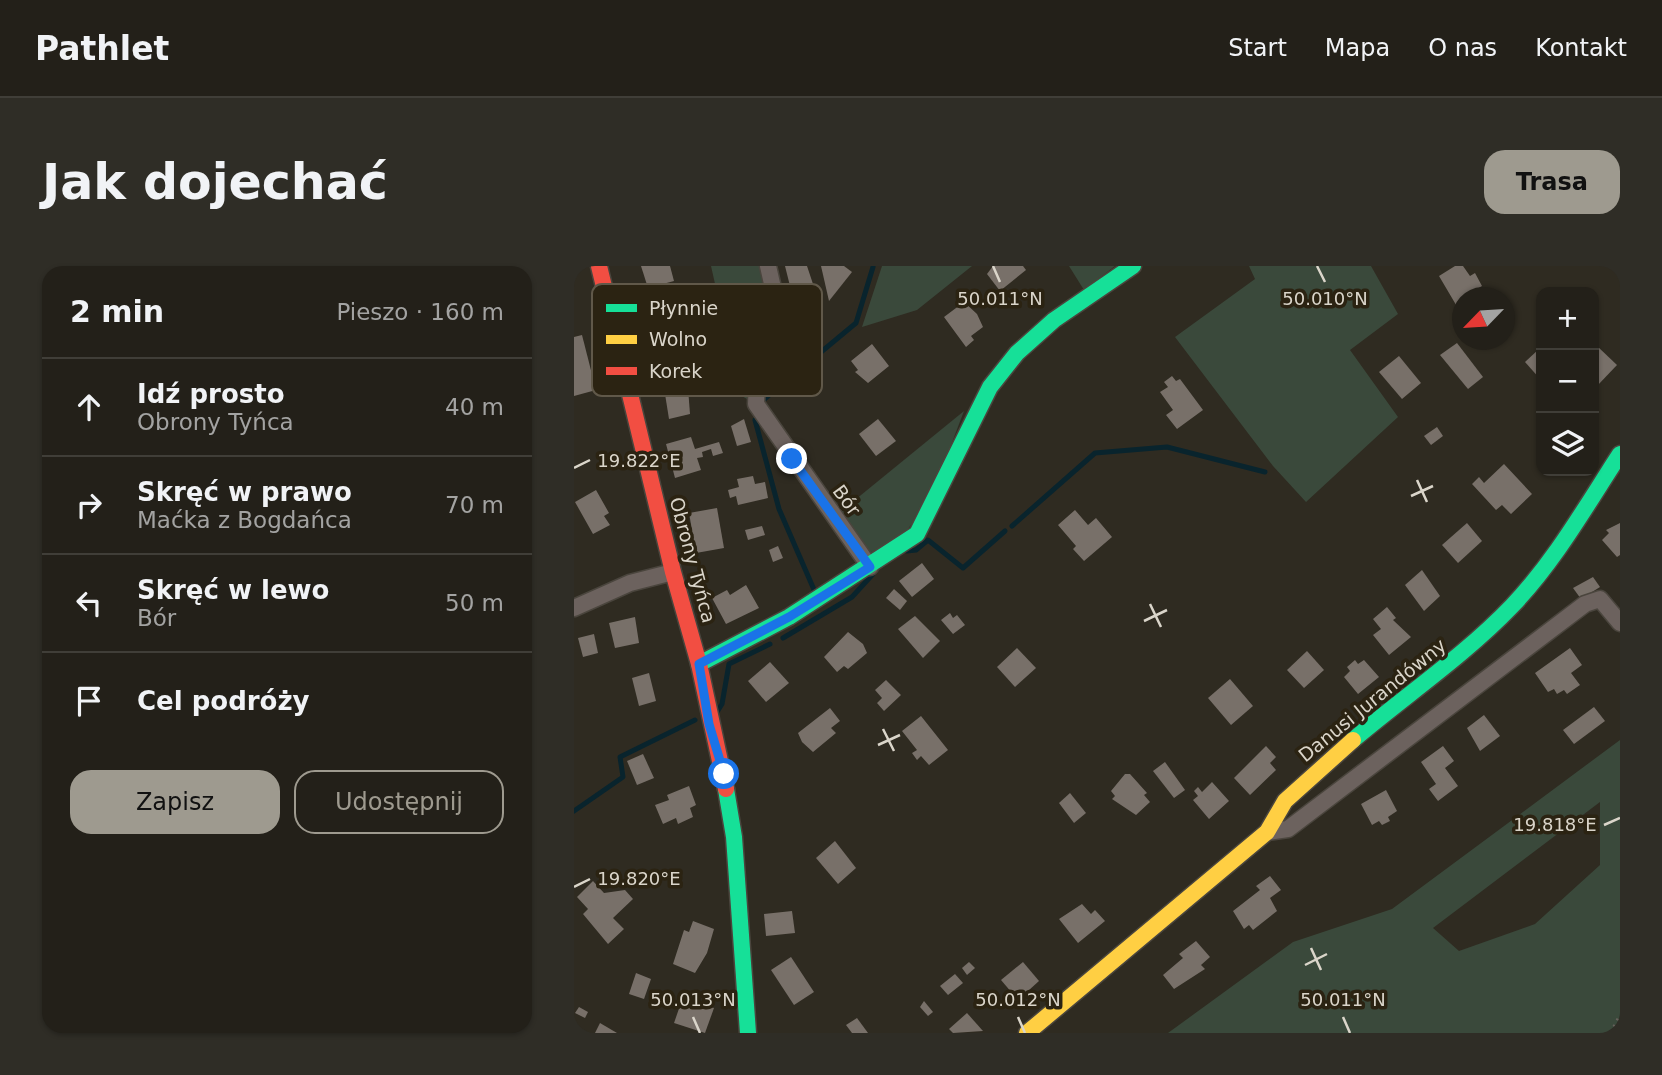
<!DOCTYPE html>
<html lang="pl">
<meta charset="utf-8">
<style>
body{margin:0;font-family:"DejaVu Sans",sans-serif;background:#2f2d26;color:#f1f3f6}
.controls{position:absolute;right:21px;top:21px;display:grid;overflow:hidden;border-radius:14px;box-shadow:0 2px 5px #0004}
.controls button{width:63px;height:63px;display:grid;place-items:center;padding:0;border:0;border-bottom:2px solid #403e38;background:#232019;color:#f1f3f6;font:35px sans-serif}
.compass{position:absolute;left:878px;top:21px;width:63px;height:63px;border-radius:50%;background:#232019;box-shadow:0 2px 5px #0004;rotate:245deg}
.stop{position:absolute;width:21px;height:21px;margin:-16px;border:5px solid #1a73e8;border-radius:50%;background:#fff}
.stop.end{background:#1a73e8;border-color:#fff;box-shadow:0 2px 7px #0008}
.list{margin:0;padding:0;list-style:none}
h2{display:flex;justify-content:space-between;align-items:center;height:91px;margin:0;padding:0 28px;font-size:30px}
h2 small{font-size:23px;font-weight:400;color:#a3a3a2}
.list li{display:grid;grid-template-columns:46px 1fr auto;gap:21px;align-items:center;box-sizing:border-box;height:98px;padding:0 28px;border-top:2px solid #403e38}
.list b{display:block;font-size:26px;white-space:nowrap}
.list p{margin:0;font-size:23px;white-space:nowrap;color:#a3a3a2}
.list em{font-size:23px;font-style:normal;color:#a3a3a2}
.actions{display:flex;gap:14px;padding:21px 28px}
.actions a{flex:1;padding:16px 0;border:2px solid #9e9a8f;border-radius:21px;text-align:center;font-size:24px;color:#9e9a8f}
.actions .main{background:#9e9a8f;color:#111}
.icon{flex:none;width:38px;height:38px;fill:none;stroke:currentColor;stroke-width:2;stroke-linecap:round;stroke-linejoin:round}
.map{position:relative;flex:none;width:1046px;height:767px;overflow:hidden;border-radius:21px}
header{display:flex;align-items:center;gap:42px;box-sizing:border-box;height:98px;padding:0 35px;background:#232019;border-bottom:2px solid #403e38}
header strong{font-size:33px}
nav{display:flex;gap:38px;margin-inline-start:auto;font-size:24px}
.intro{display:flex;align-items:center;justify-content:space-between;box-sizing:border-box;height:168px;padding:0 42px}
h1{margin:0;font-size:49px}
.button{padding:18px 32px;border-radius:21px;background:#9e9a8f;color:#111;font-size:24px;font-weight:700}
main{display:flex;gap:42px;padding:0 42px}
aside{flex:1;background:#232019;border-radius:21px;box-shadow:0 2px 5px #0004}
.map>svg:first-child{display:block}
.green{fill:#3a493b;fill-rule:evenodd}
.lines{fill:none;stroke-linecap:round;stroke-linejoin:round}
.stream{stroke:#09242d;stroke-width:5}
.building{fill:#787069}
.street-casing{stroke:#4a453d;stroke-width:19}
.fast-casing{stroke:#4a453d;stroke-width:19}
.slow-casing{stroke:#4a453d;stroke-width:19}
.jam-casing{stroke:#4a453d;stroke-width:19}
.path{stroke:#66605b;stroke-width:3.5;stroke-dasharray:2 5;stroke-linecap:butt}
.street{stroke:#6c625e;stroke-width:16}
.fast{stroke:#16e098;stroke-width:16}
.slow{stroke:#ffcf43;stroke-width:16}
.jam{stroke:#f24e42;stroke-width:16}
.route{stroke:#1a73e8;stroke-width:9}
.ticks{fill:none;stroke:#dad5ca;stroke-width:2.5}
.labels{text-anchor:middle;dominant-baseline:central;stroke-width:7;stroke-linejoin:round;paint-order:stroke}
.street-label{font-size:19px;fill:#dad5ca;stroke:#2b2312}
.key{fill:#2b2312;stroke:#605849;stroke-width:2}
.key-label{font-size:19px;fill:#dad5ca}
.ticks-label{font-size:18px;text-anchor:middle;fill:#dad5ca;stroke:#2b2312;stroke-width:7;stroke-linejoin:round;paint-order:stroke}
</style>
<header>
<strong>Pathlet</strong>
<nav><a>Start</a><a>Mapa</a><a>O nas</a><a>Kontakt</a></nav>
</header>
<div class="intro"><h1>Jak dojechać</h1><a class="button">Trasa</a></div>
<main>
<aside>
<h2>2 min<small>Pieszo · 160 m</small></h2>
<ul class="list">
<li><svg class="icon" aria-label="ahead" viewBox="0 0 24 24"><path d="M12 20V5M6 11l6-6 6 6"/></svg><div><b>Idź prosto</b><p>Obrony Tyńca</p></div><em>40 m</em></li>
<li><svg class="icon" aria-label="right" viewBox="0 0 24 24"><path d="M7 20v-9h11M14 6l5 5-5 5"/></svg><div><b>Skręć w prawo</b><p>Maćka z Bogdańca</p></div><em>70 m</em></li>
<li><svg class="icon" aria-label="left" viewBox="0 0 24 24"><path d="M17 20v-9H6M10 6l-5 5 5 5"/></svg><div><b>Skręć w lewo</b><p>Bór</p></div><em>50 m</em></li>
<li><svg class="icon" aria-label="arrive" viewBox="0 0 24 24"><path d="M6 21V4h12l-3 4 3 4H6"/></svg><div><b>Cel podróży</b></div></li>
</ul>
<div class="actions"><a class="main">Zapisz</a><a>Udostępnij</a></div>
</aside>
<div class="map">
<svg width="1046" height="767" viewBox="0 0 1046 767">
<rect width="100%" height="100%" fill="#2f2b21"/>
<g class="green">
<path d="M137 0H187L201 62 177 97 173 133 166 129Z"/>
<path d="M308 0H398L343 44 288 61Z"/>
<path d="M495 0H541L510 24Z"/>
<path d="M675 0H797L824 48 776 84 824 151 732 236 699 200 601 71 681 13Z"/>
<path d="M390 145 357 232 331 267 299 288 284 278 265 247Z"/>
<path d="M1046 474V767H594L719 676 818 643ZM1026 536V599L961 658 885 685 859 662Z"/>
</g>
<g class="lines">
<g class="stream">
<path d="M188 135 282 57 299 1"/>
<path d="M181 154 205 243 241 326"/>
<path d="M438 260 521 187 593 181 691 206"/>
<path d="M333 285 342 284 354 274 389 302 431 265"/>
<path d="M209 372 278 331 299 308"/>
<path d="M143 446 148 438 155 398 196 378"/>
<path d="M0 545 49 511 46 491 121 454"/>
</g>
</g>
<g class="building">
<path d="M67 0H96L100 15 74 22Z"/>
<path d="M211 0H233L242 27 233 32H219Z"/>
<path d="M247 0H270L278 6 255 35Z"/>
<path d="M419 0H449L452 4 426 25 413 8Z"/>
<path d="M881 0H889L896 10 901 7 908 20 903 23 908 32H888V49L865 10Z"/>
<path d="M390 36 403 48 409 61 397 70 400 74 392 81 370 51Z"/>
<path d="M8 69 22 124 0 130V71Z"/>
<path d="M883 77 909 111 894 123 866 89Z"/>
<path d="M298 78 315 100 294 117 281 106 284 104 277 95Z"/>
<path d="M1023 80 1043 99 1023 120 1020 117V83Z"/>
<path d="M965 83 967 85V114L951 96Z"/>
<path d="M825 90 847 117 828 133 805 106Z"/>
<path d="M598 110 602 115 606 113 629 144 603 163 592 149 599 144 586 126 594 121 590 116Z"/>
<path d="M114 122 116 148 95 153 91 128Z"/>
<path d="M170 153 177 176 163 180 157 160Z"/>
<path d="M304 153 322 175 302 190 285 168Z"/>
<path d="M863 161 869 170 857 179 850 170Z"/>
<path d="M117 171 121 183 145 176 149 187 139 190 137 183 128 186 129 191 123 192 127 204 101 212 92 178Z"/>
<path d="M930 198 958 228 937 248 928 239 922 244 898 218 905 211 910 217Z"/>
<path d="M179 210 181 218 191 216 194 232 164 239 162 230 156 232 154 224 165 221 163 213Z"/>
<path d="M22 224 35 247 30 250 36 259 19 268 1 236Z"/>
<path d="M143 242 150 282 122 287 115 247Z"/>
<path d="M501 244 514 259 522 252 538 271 510 295 499 283 502 280 484 259Z"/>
<path d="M893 257 908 275 884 297 868 279Z"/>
<path d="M1046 257V289L1043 291 1028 274 1035 267 1032 264Z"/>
<path d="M188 260 191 269 174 274 171 264Z"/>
<path d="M204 280 209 292 199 296 195 284Z"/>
<path d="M348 297 360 313 338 331 325 315Z"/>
<path d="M848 304 866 330 850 345 831 319Z"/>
<path d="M1019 311 1026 321 1007 333 999 322Z"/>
<path d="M172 319 185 342 152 358 138 332 153 324 156 329Z"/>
<path d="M320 323 333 335 326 344 312 332Z"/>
<path d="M813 341 822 352 819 354 837 371 815 389 799 369 807 363 799 353Z"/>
<path d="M376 347 379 352 383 349 391 359 379 368 367 354Z"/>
<path d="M341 350 366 375 349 392 324 363Z"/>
<path d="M61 351 65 377 41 382 35 357Z"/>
<path d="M274 366 289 378 293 387 274 403 270 400 263 406 250 391Z"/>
<path d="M20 368 24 387 9 391 4 372Z"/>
<path d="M443 382 462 402 441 421 423 401Z"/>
<path d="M996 382 1008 399 997 407 1006 419 993 428 990 424 983 428 980 423 974 426 961 407Z"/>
<path d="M733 385 750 404 730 422 713 404Z"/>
<path d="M781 394 784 398 790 394 805 411 784 428 770 411 776 405 773 401Z"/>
<path d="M196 396 215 417 192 436 174 415Z"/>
<path d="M75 407 82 435 65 440 58 412Z"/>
<path d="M656 413 679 440 657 459 634 432Z"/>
<path d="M312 414 327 429 310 445 303 437 308 432 301 424Z"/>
<path d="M1020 441 1031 455 1000 478 989 464Z"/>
<path d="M256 442 266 455 257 462 262 467 239 486 228 476 224 467Z"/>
<path d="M910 449 926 470 906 485 893 462Z"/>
<path d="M347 450 374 484 355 499 347 490 343 494 338 487 343 484 328 465Z"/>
<path d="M692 480 702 491 696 497 702 504 676 529 660 512Z"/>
<path d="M869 480 880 495 871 502 884 520 864 535 855 523 862 518 847 496Z"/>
<path d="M69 488 80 512 63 519 53 495Z"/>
<path d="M591 496 611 524 600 532 579 505Z"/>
<path d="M551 508H556L573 527 570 529 576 536 562 549 538 533 541 530 537 525Z"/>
<path d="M638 516 655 535 635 553 619 534 624 530 620 525 624 521 628 526Z"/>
<path d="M115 520 122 539 116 542 119 551 104 558 102 552 89 558 81 539 95 534 93 529Z"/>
<path d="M812 524 823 545 814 551 816 555 808 559 805 555 798 559 787 538Z"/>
<path d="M496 527 512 547 500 557 485 537Z"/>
<path d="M261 575 282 602 264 618 242 592Z"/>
<path d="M696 610 707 624 696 632 703 645 679 664 675 659 670 663 659 645 686 624 682 620Z"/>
<path d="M19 615 30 627 51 624 59 633 39 652 50 663 34 678 9 648 14 643 3 631Z"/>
<path d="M508 638 517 648 521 644 531 655 504 677 485 653Z"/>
<path d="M218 645 221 667 192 670 190 648Z"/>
<path d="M119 655 140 663 133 687 121 707 99 698 110 664 115 666Z"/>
<path d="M622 675 636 691 627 699 631 703 600 723 589 709 609 692 605 688Z"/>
<path d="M217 691 240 726 220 739 197 704Z"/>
<path d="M395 696 401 702 393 709 388 702Z"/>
<path d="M449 696 465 715 444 734 427 714Z"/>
<path d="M62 707 77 713 70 733 55 728Z"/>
<path d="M381 708 389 717 374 729 366 720Z"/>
<path d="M109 731 140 742 131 767 100 757Z"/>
<path d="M350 735 359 746 354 750 346 741Z"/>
<path d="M5 741 14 746 11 752 1 747Z"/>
<path d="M393 747 409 765 379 767 375 763Z"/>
<path d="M283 752 294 767H278L272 759Z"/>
<path d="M26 757 43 767H21Z"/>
</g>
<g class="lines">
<defs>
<g id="street">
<path d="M194 0 209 66 183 111 182 138 296 301"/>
<path d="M0 342 56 317 99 306"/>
<path d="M693 566 714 563 1011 338 1026 333 1046 357"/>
</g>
<g id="fast">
<path d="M125 398 215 351 343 268 416 121 443 87 480 54 559 0"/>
<path d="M779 474C832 429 890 390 938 340 981 295 1012 240 1046 188"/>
<path d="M152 523 160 571 174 767"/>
</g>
<path id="slow" d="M453 767 693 566 711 535 779 474"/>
<path id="jam" d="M25 0 99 306 125 398 152 523"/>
</defs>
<use href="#street" class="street-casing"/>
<use href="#fast" class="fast-casing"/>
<use href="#slow" class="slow-casing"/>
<use href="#jam" class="jam-casing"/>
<path class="path" d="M1037 767 1046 749"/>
<use href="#street" class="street"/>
<use href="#fast" class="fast"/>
<use href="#slow" class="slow"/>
<use href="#jam" class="jam"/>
</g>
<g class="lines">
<path class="route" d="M150 508 135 458 125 398 215 351 296 301 218 193"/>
</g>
<path class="ticks" d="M419 0 426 16M743 0 751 16M0 202 16 194M843 214 853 236M837 230 859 220M576 338 587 361M570 355 593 344M309 463 320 485M304 479 326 469M1030 559 1046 552M0 621 16 613M737 682 747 704M731 699 753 688M119 751 126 767M444 751 451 767M769 751 776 767"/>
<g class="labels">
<g class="street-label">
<text transform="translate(273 234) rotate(54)">Bór</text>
<text transform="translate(119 294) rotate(75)">Obrony Tyńca</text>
<text transform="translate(798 434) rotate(-39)">Danusi Jurandówny</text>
</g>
</g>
<rect x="18" y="18" width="230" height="112" rx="10" class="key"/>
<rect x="32" y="38" width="31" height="8" fill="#16e098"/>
<rect x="32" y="69" width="31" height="9" fill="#ffcf43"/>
<rect x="32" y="101" width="31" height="8" fill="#f24e42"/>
<g class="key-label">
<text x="75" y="49">Płynnie</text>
<text x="75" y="80">Wolno</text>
<text x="75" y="112">Korek</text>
</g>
<g class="ticks-label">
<text x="426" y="39">50.011°N</text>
<text x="751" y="39">50.010°N</text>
<text x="65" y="201">19.822°E</text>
<text x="981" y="565">19.818°E</text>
<text x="65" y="619">19.820°E</text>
<text x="119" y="740">50.013°N</text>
<text x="444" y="740">50.012°N</text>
<text x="769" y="740">50.011°N</text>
</g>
</svg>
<div class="controls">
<button>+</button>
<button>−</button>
<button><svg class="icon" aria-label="layers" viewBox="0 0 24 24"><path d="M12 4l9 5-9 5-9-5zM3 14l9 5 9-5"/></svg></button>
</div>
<svg class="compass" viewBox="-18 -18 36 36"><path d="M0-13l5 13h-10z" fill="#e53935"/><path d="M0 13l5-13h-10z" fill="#a3a3a2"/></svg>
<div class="stop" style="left:150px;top:508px"></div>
<div class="stop end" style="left:218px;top:193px"></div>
</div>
</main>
